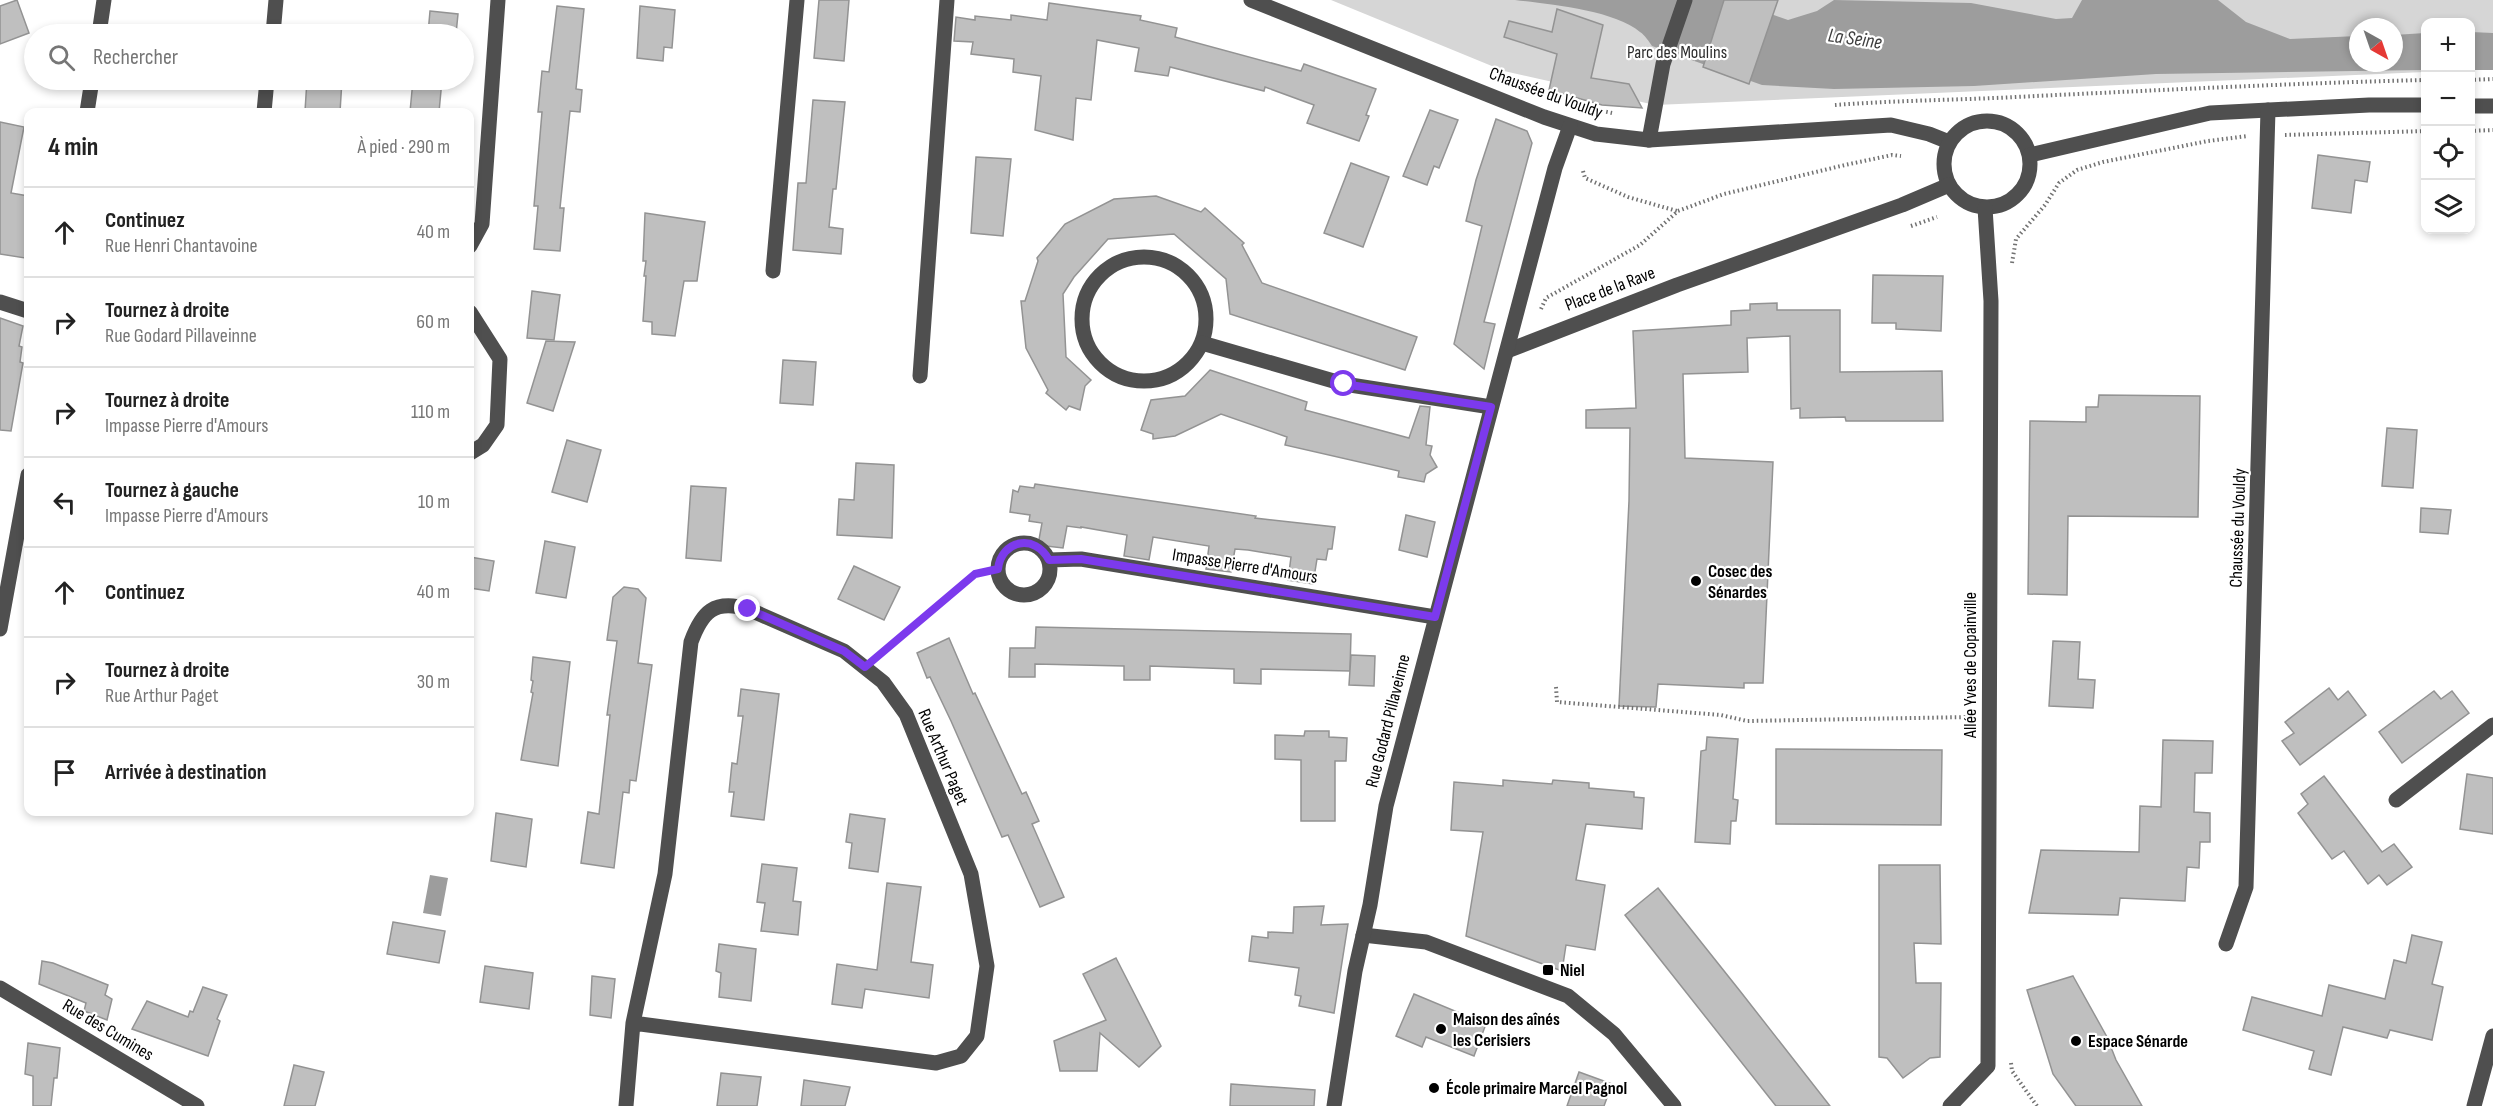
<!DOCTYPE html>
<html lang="fr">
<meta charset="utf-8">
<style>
body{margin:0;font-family:"Sofia Sans Condensed",sans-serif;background:#f2f2f2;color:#222}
.controls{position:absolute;right:18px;top:18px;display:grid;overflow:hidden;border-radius:12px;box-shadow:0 3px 9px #0003}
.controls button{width:54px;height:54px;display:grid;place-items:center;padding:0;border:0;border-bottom:2px solid #e0e0e0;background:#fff;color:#222;font:30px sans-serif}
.compass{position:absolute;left:2349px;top:18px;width:54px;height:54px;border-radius:50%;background:#fff;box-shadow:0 3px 9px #0003;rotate:140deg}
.stop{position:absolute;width:18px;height:18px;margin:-14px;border:4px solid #7c3aed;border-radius:50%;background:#fff}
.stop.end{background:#7c3aed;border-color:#fff;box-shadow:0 2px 6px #0008}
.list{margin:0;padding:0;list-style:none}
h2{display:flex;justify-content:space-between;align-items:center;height:78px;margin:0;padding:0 24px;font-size:26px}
h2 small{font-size:20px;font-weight:400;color:#767676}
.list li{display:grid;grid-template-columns:39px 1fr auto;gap:18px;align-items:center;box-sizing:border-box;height:90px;padding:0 24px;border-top:2px solid #e0e0e0}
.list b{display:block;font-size:22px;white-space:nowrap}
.list p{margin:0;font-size:20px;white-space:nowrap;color:#767676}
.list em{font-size:20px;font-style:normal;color:#767676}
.icon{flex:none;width:33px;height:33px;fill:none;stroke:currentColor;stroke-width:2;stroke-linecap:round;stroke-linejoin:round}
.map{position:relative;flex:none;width:2493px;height:1106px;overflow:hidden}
.search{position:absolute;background:#fff;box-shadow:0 3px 9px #0003;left:24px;top:24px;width:450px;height:66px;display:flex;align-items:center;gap:15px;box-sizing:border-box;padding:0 21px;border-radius:33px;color:#767676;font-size:22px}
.panel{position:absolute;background:#fff;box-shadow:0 3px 9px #0003;left:24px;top:108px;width:450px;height:708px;border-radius:12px}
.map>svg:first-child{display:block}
.green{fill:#d6d6d6;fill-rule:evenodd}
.water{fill:#9d9d9d}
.building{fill:#bfbfbf;stroke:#939393;stroke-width:1.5}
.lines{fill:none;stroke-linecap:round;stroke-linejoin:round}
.path{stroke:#717171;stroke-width:4;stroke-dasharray:1.5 3;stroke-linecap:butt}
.minor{stroke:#4f4f4f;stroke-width:15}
.route{stroke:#7c3aed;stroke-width:8}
.poi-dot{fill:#000;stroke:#fff;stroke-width:2}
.labels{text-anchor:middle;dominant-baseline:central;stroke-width:4.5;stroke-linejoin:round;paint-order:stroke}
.park-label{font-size:18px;fill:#2d2d2d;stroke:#fff}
.street-label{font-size:18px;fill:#000;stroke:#fff}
.poi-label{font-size:18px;font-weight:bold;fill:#000;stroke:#fff;text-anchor:start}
.water-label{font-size:20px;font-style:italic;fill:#3e3e3e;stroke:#fff}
</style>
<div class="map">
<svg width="2493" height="1106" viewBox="0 0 2493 1106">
<rect width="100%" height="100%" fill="#fff"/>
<path class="green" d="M1331 0H2493V69L2471 70 2470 22H2426L2425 72 1655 105 1504 71ZM2358 27H2394V63H2358Z"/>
<g class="water">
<path d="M1515 0H1732L1788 20 1817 11 1834 0 1971 3 2056 19 2072 18 2082 0H2218L2246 22 2290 39 2358 36V63H2394V35L2425 33V70L2156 74 1974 86 1834 89 1762 85 1652 46C1649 42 1645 35 1640 32 1614 10 1548 4 1515 0Z"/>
<path d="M2471 32 2493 33V70H2471Z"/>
<path d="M430 875 448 878 441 916 423 913Z"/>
</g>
<g class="building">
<path d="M17 0 29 33 0 44V6Z"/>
<path d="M819 0H849L844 61 814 58Z"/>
<path d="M1724 0H1778L1749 84 1703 67Z"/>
<path d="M1049 3 1141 16 1140 20 1177 28 1175 37 1301 71 1304 64 1376 89 1366 115 1369 116 1359 141 1307 123 1314 105 1265 87 1264 91 1170 67 1168 76 1135 71 1139 48 1097 40 1091 100 1076 98 1073 140 1035 130 1041 76 1013 72 1014 59 971 54 973 42 954 41 956 17 975 20V16L1011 20V15L1047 20Z"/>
<path d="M557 6 584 9 576 89 582 90 580 112 570 111 560 208H564L560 251 534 249 538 206H534L542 112H538L542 71 549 72Z"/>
<path d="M640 6 675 10 672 48 664 47 663 61 637 58Z"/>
<path d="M1557 9 1603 25 1591 78 1629 84 1642 108 1602 105 1549 90 1557 54 1504 37 1509 21 1552 32Z"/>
<path d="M430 11 458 14 456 34H428Z"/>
<path d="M307 80H342L340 112 305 111Z"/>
<path d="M413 80H442L439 112H410Z"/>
<path d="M813 100 845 102 836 189H833L829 227 843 229 841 254 793 250 798 183H806Z"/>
<path d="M1430 110 1458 120 1439 168 1434 166 1427 185 1403 176Z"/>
<path d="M1496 119 1527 131 1532 143 1484 322 1495 324 1484 369 1454 344 1482 226 1466 221 1476 180Z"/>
<path d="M0 122 24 127 11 193 28 196V239L25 258 0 254Z"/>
<path d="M2318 155 2370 162 2367 182 2355 180 2351 213 2312 208Z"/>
<path d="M976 157 1011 159 1003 236 971 233Z"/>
<path d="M1351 163 1389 177 1363 247 1324 233Z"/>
<path d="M1156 196 1201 212 1205 208 1244 243 1242 245 1262 283 1417 337 1405 370 1230 314 1226 279 1174 234 1108 239 1074 277 1063 294 1066 357 1091 380 1085 386 1080 410 1069 406 1066 410 1046 393 1048 390 1026 348 1021 301H1025L1038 261 1037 258 1065 224 1114 199Z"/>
<path d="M645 213 705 222 697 281H684L675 336 652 334V322L643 321 646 276H644L646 261H643Z"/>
<path d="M1873 275 1943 276 1941 331 1896 329V323H1872Z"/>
<path d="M532 291 560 295 554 340 527 338Z"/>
<path d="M1777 303V310H1840V372L1942 371 1943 421H1846L1845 417 1800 418V408L1791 409 1790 336 1747 338 1748 372 1683 374 1685 458 1773 462 1763 683H1744V688L1658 684 1656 707 1619 706 1629 501 1630 428H1586V410L1636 408 1633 331 1731 325V311L1750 310V304Z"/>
<path d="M0 318 23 326 19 346 22 347 20 362 23 363 11 431 0 430Z"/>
<path d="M546 341 575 342 553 411 527 403Z"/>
<path d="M783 360 816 362 813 405 780 403Z"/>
<path d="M1210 370 1307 402 1305 410 1409 438 1420 406 1430 407 1426 445 1432 446 1430 455 1437 467 1426 474 1424 482 1398 477 1399 471 1285 445 1287 437 1221 414 1175 436 1153 439V434L1141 430 1151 400 1185 396Z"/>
<path d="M2099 395 2200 396 2198 517 2068 516 2067 595 2028 594 2030 421 2086 422V407H2098Z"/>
<path d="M2387 428 2417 430 2413 488 2382 486Z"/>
<path d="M567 440 601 450 587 502 552 492Z"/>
<path d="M856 463 894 465 892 538 837 535 839 499 854 500Z"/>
<path d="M1035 484 1256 516 1255 518 1335 527 1332 549H1328L1326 560 1317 559 1313 584 1288 580 1291 557 1248 550 1235 549 1231 572 1206 569 1209 546 1153 537 1149 560 1124 556 1127 535 1081 527V528L1067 526 1063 548 1038 545 1042 523 1029 521 1030 515 1010 512 1013 490 1018 492 1020 486 1034 488Z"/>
<path d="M691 486 726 488 721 561 686 558Z"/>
<path d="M2421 508 2451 510 2448 534 2420 532Z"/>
<path d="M1406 515 1435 522 1427 557 1399 550Z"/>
<path d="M545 541 575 547 566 598 536 593Z"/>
<path d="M470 557 494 561 489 591 470 588Z"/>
<path d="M854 566 900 587 884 620 838 599Z"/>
<path d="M624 587 638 589 646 598 638 663 652 665 636 781 630 780 629 793 623 792 614 868 581 863 588 812 599 814 610 715H607L617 641 607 640 613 597Z"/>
<path d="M1036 627 1351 634 1350 671 1261 669V684L1234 683V669L1150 666V680H1124V666L1035 664V677H1009L1010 648H1035Z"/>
<path d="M949 638 973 694 975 693 1022 794 1026 792 1039 821 1032 824 1064 897 1040 907 1008 835 1002 837 951 721 930 677 927 678 917 653Z"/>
<path d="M2053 641 2080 642 2078 679 2095 680 2093 708 2049 706Z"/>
<path d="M1351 655 1375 656 1374 686 1349 685Z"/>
<path d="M533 657 570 662 558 766 521 760 533 693 531 692 533 681 531 680Z"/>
<path d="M2329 688 2338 700 2348 691 2366 715 2300 765 2282 741 2294 733 2285 722Z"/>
<path d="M741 689 779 694 764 820 731 816 734 792H729L732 763 737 764 743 716H738Z"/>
<path d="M2434 691 2441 699 2452 691 2469 713 2402 763 2379 732Z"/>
<path d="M1305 731H1329V737L1347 738 1346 761H1335V821H1301V760L1275 759V735L1304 736Z"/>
<path d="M1707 737 1738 739 1733 799 1738 800 1736 821H1731L1730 844 1695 842 1701 751 1706 750Z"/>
<path d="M2163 740 2213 741 2212 773H2195L2194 812 2210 813V842H2200L2199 868 2187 867 2185 901 2120 898 2118 915 2029 913 2041 850 2139 852 2140 806 2161 807Z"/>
<path d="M1776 749 1942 750 1941 825 1776 824Z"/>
<path d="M2467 774 2493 778V834L2460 829Z"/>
<path d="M2324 776 2382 852 2394 844 2412 867 2387 885 2379 875 2368 884 2344 851 2332 859 2298 813 2308 804 2301 794Z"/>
<path d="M1503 780 1552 784 1553 780 1589 783V788L1634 792V797L1644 798 1642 829 1586 824 1576 880 1605 885 1595 950 1566 945 1562 971 1466 936 1483 832 1451 830 1454 782 1503 786Z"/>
<path d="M496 813 532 819 526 867 491 861Z"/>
<path d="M850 814 885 819 878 872 849 868 852 843 846 842Z"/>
<path d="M762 864 797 868 793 901 801 902 798 935 761 931 765 903 757 902Z"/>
<path d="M1879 865H1940L1941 944 1914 943 1916 983H1941L1940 1057 1930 1058 1903 1078 1887 1058 1879 1057Z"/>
<path d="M887 883 921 887 911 962 933 965 929 998 865 989 862 1008 832 1004 837 964 877 970Z"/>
<path d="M1658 888 1740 991 1830 1106H1776L1625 915Z"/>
<path d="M1324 906 1321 925 1348 924 1334 1013 1299 1006 1301 996 1295 995 1299 968 1249 961 1252 936 1268 938V932L1293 933 1294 907Z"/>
<path d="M393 922 445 931 439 963 387 954Z"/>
<path d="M2412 935 2442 942 2432 984 2443 987 2432 1040 2390 1030 2387 1038 2343 1027 2331 1075 2309 1069 2314 1051 2243 1030 2252 997 2322 1016 2329 985 2385 999 2394 960 2406 963Z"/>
<path d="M719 944 756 949 751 1001 719 997 721 973 716 971Z"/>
<path d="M1116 958 1161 1046 1139 1067 1100 1033 1097 1071H1060L1054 1041 1106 1020 1083 974Z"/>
<path d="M42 961 53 963 108 985 105 995 112 999 107 1020 84 1011 86 1003 39 984Z"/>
<path d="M485 966 533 973 529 1009 480 1002Z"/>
<path d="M592 976 615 979 611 1018 590 1015Z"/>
<path d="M2073 976 2107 1037 2116 1060 2142 1106H2076L2053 1074 2027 990Z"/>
<path d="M203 987 227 995 217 1019 220 1021 208 1056 132 1029 147 1001 188 1017 190 1011 193 1012Z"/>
<path d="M1414 994 1486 1024 1474 1056 1426 1037 1422 1047 1396 1036Z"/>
<path d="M28 1043 60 1048 57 1078H54L51 1106H33V1076L25 1074Z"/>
<path d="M294 1065 324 1072 315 1106H284Z"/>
<path d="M1579 1072 1612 1084 1604 1106H1567Z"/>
<path d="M721 1073 761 1077 757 1106H717Z"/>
<path d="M804 1080 850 1087 845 1106H801Z"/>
<path d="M1231 1084 1315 1090 1314 1106H1230Z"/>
</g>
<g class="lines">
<g class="path">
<path d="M2470 80 2493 79"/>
<path d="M1835 105C1901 100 1968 100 2035 96 2165 90 2295 83 2426 80"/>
<path d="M1593 109 1612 113"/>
<path d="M2470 131 2493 130"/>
<path d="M2285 135 2426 131"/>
<path d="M1583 171 1585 178 1628 197 1677 211"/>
<path d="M1911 226 1937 217"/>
<path d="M2012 263 2016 239 2045 205 2059 183 2077 170 2103 162 2208 141 2248 136"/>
<path d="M1541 309 1546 298 1640 245 1678 211 1724 194 1845 165 1892 155 1901 156"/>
<path d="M881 653 975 574 998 569"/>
<path d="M1556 687 1557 702 1721 715 1747 721 1969 717"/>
<path d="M2011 1063 2012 1071 2037 1106"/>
</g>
<g class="minor">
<path d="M1251 0 1544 117 1596 134 1649 140 1891 125 1929 134 1949 142"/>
<path d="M99 34 104 0"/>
<path d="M273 34 276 0"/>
<path d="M2470 106H2493"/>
<path d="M87 112 92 80"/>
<path d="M264 112 267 80"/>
<circle cx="1987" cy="164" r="43"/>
<path d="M1649 140 1663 64 1685 0"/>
<path d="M2030 155 2210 113 2369 105H2426"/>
<path d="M470 246 482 224 498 0"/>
<circle cx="1144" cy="319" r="62"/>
<path d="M773 271 797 0"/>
<path d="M0 302 28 311"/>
<path d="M470 312 500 359 497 425 483 445 470 453"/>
<path d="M1202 343 1344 384 1491 407"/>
<path d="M1507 351 1677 285 1902 205 1949 185"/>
<path d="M920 376 947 0"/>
<circle cx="1024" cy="569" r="26"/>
<path d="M1049 560 1081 559 1435 617"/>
<path d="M0 629 28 475"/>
<path d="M2396 800 2493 725"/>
<path d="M1363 935 1426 942 1568 996 1614 1034 1674 1106"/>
<path d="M2226 944 2246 887 2268 110"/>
<path d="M0 988 197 1106"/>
<path d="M626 1106 633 1023 665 874 691 642C702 612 714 599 748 609L844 651 883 682 906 714 971 874 987 966 977 1036 961 1056 936 1063 633 1023"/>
<path d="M1334 1106 1355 971 1370 905 1386 806 1555 168 1570 126"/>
<path d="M1950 1106 1988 1066 1991 301 1985 208"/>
<path d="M2474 1106 2493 1036"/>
</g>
</g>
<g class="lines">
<path class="route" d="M748 609 844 651 865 667 975 574 998 569C1001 540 1035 533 1049 560L1081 559 1435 617 1491 407 1344 384"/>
</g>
<g class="poi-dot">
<circle cx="1696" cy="581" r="6"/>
<rect x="1542" y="964" width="12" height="12" rx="3"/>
<circle cx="1441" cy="1029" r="6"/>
<circle cx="2076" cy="1041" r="6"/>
<circle cx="1434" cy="1088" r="6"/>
</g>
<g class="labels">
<g class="park-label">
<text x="1677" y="52">Parc des Moulins</text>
</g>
<g class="street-label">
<text transform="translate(1546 93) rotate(20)">Chaussée du Vouldy</text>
<text transform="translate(1610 289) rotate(-21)">Place de la Rave</text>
<text transform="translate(2238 528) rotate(-88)">Chaussée du Vouldy</text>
<text transform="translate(1245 566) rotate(9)">Impasse Pierre d'Amours</text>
<text transform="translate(1970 665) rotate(-90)">Allée Yves de Copainville</text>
<text transform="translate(1388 721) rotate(-76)">Rue Godard Pillaveinne</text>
<text transform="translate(943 757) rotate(67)">Rue Arthur Paget</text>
<text transform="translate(108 1030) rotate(31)">Rue des Cumines</text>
</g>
<g class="poi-label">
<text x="1708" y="571">Cosec des<tspan x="1708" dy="21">Sénardes</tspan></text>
<text x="1560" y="970">Niel</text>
<text x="1453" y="1019">Maison des aînés<tspan x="1453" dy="21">les Cerisiers</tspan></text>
<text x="2088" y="1041">Espace Sénarde</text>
<text x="1446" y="1088">École primaire Marcel Pagnol</text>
</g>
<g class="water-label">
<text transform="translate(1855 39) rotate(8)">La Seine</text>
</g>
</g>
</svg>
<div class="controls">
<button>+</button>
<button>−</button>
<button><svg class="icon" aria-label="locate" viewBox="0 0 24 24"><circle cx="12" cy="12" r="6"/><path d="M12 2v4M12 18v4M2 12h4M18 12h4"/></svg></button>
<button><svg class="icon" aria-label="layers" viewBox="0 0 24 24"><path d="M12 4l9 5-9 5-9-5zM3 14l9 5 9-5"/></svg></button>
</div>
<svg class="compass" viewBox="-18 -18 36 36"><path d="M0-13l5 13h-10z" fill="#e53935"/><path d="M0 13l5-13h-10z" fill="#767676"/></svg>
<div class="stop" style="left:1344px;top:384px"></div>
<div class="stop end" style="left:748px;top:609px"></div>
<div class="search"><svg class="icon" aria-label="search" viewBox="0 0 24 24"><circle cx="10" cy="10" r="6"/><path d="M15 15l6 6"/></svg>Rechercher</div>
<section class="panel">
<h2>4 min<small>À pied · 290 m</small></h2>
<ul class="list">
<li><svg class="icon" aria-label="ahead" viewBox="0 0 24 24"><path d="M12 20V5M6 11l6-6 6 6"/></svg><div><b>Continuez</b><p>Rue Henri Chantavoine</p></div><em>40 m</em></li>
<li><svg class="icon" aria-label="right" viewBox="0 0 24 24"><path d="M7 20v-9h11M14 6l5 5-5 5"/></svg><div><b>Tournez à droite</b><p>Rue Godard Pillaveinne</p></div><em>60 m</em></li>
<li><svg class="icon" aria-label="right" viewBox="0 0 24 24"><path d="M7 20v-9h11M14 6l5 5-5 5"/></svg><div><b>Tournez à droite</b><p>Impasse Pierre d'Amours</p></div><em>110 m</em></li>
<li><svg class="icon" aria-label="left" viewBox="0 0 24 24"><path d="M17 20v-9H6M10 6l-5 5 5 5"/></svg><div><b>Tournez à gauche</b><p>Impasse Pierre d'Amours</p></div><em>10 m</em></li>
<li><svg class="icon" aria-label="ahead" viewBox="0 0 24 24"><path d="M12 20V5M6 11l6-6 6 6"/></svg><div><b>Continuez</b></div><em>40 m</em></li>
<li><svg class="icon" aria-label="right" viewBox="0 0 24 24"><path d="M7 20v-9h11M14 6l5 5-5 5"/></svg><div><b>Tournez à droite</b><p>Rue Arthur Paget</p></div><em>30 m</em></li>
<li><svg class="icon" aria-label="arrive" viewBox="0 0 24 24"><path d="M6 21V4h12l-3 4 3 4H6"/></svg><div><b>Arrivée à destination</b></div></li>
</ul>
</section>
</div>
